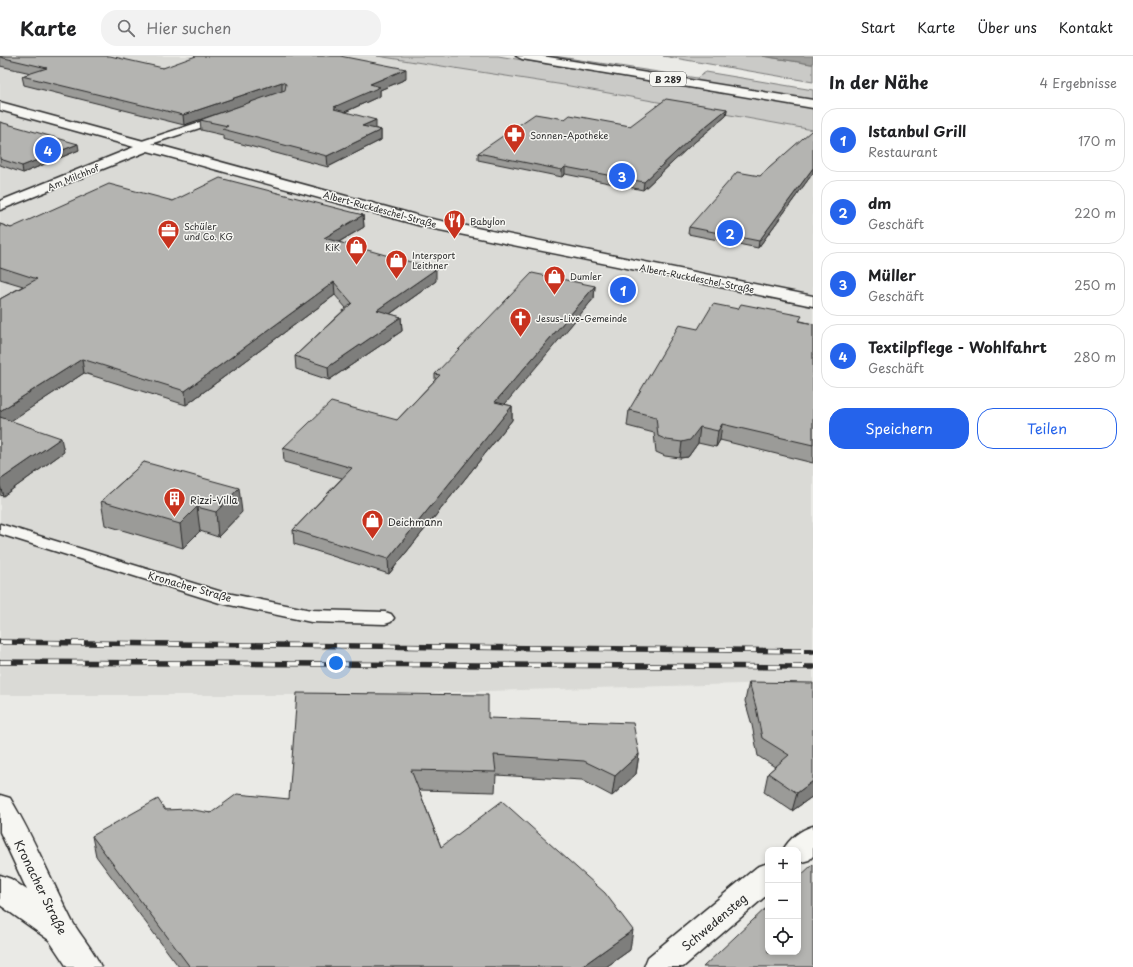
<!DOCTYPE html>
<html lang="de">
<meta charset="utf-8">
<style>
body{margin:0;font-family:"Playpen Sans",sans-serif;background:#f2f2f2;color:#202124}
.controls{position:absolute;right:12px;bottom:12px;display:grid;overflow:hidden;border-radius:8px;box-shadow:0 2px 6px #0003}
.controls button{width:36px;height:36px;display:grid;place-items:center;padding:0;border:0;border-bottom:1px solid #e0e0e0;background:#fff;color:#202124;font:20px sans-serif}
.you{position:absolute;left:336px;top:607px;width:14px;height:14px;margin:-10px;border:3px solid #fff;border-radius:50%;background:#1a73e8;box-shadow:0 0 0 6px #1a73e833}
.badge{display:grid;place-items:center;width:26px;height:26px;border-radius:50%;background:#2563eb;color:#fff;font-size:13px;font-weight:700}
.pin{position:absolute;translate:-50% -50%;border:2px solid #fff;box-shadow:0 1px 4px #0006}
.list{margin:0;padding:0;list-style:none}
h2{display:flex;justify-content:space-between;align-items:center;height:52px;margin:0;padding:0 16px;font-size:17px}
h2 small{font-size:13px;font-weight:400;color:#757577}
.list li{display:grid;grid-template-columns:26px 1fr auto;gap:12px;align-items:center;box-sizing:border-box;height:64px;margin:0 8px 8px;padding:0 8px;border:1px solid #e0e0e0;border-radius:16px}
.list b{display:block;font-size:15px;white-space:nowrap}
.list p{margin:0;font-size:13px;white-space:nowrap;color:#757577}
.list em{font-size:13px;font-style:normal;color:#757577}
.actions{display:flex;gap:8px;padding:12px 16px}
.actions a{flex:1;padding:9px 0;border:1px solid #2563eb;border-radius:16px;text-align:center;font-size:14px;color:#2563eb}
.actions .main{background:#2563eb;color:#fff}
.icon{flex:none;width:22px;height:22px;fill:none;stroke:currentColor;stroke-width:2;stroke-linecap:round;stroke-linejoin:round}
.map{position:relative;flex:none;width:813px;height:911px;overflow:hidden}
header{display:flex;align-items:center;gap:24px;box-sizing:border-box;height:56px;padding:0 20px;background:#fff;border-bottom:1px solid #e0e0e0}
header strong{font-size:19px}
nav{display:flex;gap:22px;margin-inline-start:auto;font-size:14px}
.search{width:280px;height:36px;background:#f2f2f2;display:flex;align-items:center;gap:10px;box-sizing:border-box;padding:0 14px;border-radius:16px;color:#757577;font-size:15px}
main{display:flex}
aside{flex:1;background:#fff}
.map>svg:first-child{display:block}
.built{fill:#dadad6}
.green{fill:#cacac7;stroke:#7a7a79}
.water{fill:#a1a19e;stroke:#727270}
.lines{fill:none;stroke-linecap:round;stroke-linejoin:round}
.service-casing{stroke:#2b2b2b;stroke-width:3}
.minor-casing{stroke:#2b2b2b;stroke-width:3}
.tertiary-casing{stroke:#2b2b2b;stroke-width:3}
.trunk-casing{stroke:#2b2b2b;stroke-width:3}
.service{fill:#f6f6f2;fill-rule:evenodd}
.minor{fill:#f6f6f2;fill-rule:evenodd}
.tertiary{fill:#f6f6f2;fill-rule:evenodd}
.trunk{fill:#f6f6f2;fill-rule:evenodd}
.rail-casing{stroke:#2b2b2b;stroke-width:5.5}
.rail{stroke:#f6f6f2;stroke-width:4;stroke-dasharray:12;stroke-linecap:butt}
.wall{fill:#9b9b98;stroke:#2b2b2b}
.shaded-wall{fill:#7e7e7c;stroke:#2b2b2b}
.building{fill:#b4b4b1;stroke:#2b2b2b}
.labels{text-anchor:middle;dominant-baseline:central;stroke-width:3;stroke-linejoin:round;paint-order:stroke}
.shield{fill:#f6f6f2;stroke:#686867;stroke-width:1}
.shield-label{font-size:9px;font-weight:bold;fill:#2b2b2b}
.far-poi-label{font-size:9px;fill:#2b2b2b;stroke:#f6f6f2;text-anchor:start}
.far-street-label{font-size:9px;fill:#2b2b2b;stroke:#f6f6f2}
.poi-label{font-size:10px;fill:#2b2b2b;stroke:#f6f6f2;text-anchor:start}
.street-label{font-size:10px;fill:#2b2b2b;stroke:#f6f6f2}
.near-street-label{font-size:12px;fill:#2b2b2b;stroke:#f6f6f2}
</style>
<header>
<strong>Karte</strong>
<div class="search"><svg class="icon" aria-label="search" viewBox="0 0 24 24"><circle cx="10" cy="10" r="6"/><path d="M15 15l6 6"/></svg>Hier suchen</div>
<nav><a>Start</a><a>Karte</a><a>Über uns</a><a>Kontakt</a></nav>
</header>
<main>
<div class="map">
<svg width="813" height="911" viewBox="0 0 813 911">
<rect width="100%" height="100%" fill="#eaeae6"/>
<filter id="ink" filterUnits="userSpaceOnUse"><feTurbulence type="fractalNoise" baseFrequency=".025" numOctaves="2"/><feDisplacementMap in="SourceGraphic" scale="8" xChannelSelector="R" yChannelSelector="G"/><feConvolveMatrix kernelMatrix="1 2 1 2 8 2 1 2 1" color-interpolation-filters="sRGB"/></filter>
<g filter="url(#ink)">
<path class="built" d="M0 0H377L564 29 813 74V626L343 639H0Z"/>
<g class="green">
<path d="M377 0H498L813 52V74L564 29Z"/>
<path d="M540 0H554L697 22 706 16 813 34V44Z"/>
<path d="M663 0H762L811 8H813V26Z"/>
</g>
<path class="water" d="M762 0H813V8H811Z"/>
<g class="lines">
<defs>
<g id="service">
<path d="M221 59 226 62 224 64 142 91 139 92 134 89 136 87Z"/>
<path d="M0 468 222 536 311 554 385 556 391 558 394 562 391 566 385 568 311 566 220 547 0 478Z"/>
</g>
<path id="minor" d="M0 46 427 162 813 240V250L425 171 148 95 0 154V145L134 91 0 54Z"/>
<g id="tertiary">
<path d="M0 739 10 742C34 782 51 824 72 865 81 881 94 894 101 911H67L49 884 0 849V819L11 823 27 834 0 776Z"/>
<path d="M813 770V800L809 804 798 807V794H783C790 782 800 774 813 770Z"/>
<path d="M768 807V838L683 911H644L648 901 757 811Z"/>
</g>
<path id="trunk" d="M516 0H542L813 44V52L522 3Z"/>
</defs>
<use href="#service" class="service-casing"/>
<use href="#minor" class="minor-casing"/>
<use href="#tertiary" class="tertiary-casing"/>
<use href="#trunk" class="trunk-casing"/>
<use href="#service" class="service"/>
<use href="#minor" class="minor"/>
<use href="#tertiary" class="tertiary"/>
<use href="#trunk" class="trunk"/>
<defs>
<g id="rail">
<path d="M0 586 813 595"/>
<path d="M0 606 813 611"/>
</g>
</defs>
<use href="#rail" class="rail-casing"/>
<use href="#rail" class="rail"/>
</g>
<g class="wall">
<path d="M0 0 163 12 406 23 380 34V40L345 56 376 73 381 74V84L328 111 223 83V79L201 74 200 64 218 57 184 69 24 29 22 20 31 17 0 10Z"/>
<path d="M727 53 726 60 690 90 643 134 565 118 562 121 478 104V97L565 63 630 70Z"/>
<path d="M0 66 79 94 23 117 0 109Z"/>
<path d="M813 75V117L758 192 688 178 689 171 760 120Z"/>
<path d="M173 145 363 159 364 171 339 186 436 225 390 258 401 261 402 275 329 324 296 313 295 300 346 252 335 239 186 349 84 317 10 365 64 396 3 440 0 439V243L23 230 0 223V168L11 172Z"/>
<path d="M595 230 594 242 504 348 512 350V364L389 518 294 488 293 474 342 422 284 406 283 392 397 364 435 324V318Z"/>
<path d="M801 265 813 268V407L720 384 716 391 698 387 688 401 680 402 665 400 656 396 654 377 627 370 629 354 698 273Z"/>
<path d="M144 406 242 456 218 481 200 475 183 492 105 469 101 445Z"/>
<path d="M749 626 813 740 792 755 764 736 768 717 775 711 758 700 752 669 745 645Z"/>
<path d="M488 662 639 698 636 718 612 740 582 724 496 719 495 736 419 734 441 791 630 894 606 911H179L96 800 92 780 165 754 211 757 289 743Z"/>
</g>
<g class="shaded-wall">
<path d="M406 13V23L380 34V40L338 59 334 53V51L370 28Z"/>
<path d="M282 26V36L184 69 183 59Z"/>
<path d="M727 53 726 60 690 90 643 134 644 126 690 83Z"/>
<path d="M376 64V74L362 70Z"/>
<path d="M381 74V84L328 111 327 100Z"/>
<path d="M78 88 79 94 23 117 22 110Z"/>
<path d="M565 111V118L562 121V114Z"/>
<path d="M813 112V117L758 192 759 185Z"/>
<path d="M363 159 364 171 325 194 324 182Z"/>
<path d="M436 213V225L377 267V254Z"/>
<path d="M334 226 335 239 186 349 185 335Z"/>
<path d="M595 230 594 242 495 360V346Z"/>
<path d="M401 261 402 275 329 324 328 311Z"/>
<path d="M82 303 84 317 0 372V355Z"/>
<path d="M512 350V364L389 518 388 503Z"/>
<path d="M722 368 720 384 716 391 718 375Z"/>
<path d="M700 371 698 387 688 401 680 402 682 386Z"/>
<path d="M61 382 64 396 3 440 0 429V424Z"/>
<path d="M239 432 242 456 218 481 216 456Z"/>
<path d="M197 451 200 475 183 492 180 468Z"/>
<path d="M639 698 636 718 612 740 615 720Z"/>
<path d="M813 725V740L792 755 797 737Z"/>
<path d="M633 874 630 894 606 911H581Z"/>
</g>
<g class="building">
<path d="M0 0H110L163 12 196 0H340L406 13 370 28 380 31 334 51H337L334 53 376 64 362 70 381 74 327 100 222 73 228 70 200 64 285 34 286 28 282 26 183 59 22 20 47 12 0 1Z"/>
<path d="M666 43 727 53 690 83 644 126 565 111 562 114 478 97 535 58 565 63 570 59 630 70Z"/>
<path d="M0 66 78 88 22 110 0 103Z"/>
<path d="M811 75H813V112L759 185 689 171 737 116 760 120Z"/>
<path d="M220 122 363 159 324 182 436 213 377 254 401 261 328 311 295 300 352 247 334 226 185 335 82 303 0 355V243L37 223 0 211V168L11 172 109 128 173 145Z"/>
<path d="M532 217 595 230 495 346 512 350 388 503 293 474 352 412 283 392 331 346 397 364 440 319 435 318Z"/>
<path d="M713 248 738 253 741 248 802 260 799 265 813 268V389L722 368 718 375 700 371 690 384 682 386 667 384 658 380 656 361 629 354 679 269 698 273Z"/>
<path d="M0 361 61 382 0 424Z"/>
<path d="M144 406 239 432 216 456 197 451 180 468 101 445Z"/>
<path d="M749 626 813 627V725L797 737 768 717 789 699 762 682 756 651Z"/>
<path d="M297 637 488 639V662L633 667 639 698 615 720 584 705 494 699 496 716 411 714 441 791 502 745 605 837 633 874 581 911H190L92 780 158 743 165 754 188 753 211 757 237 738 289 743Z"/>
<path d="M813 808V911H703L768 850V896H798V822Z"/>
</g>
</g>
<defs>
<symbol id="pharmacy-pin" viewBox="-11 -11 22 30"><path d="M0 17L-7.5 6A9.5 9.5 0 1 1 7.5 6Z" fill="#c8321e" stroke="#f6f6f2"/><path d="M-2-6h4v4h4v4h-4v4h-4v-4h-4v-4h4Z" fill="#fff"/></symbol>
<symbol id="restaurant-pin" viewBox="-11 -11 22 30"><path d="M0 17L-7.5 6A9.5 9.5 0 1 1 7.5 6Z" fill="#c8321e" stroke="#f6f6f2"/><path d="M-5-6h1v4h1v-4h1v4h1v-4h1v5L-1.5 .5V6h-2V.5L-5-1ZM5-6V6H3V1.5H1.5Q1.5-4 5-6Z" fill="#fff"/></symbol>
<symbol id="office-pin" viewBox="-11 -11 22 30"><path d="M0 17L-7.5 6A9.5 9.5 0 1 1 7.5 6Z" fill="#c8321e" stroke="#f6f6f2"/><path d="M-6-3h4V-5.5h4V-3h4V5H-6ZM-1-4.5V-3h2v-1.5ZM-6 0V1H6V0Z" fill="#fff"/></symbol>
<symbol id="shop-pin" viewBox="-11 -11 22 30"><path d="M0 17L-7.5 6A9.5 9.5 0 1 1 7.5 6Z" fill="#c8321e" stroke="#f6f6f2"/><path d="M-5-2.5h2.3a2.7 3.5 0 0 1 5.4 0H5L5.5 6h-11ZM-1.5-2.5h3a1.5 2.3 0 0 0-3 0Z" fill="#fff"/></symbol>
<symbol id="church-pin" viewBox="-11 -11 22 30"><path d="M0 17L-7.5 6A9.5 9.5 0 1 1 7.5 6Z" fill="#c8321e" stroke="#f6f6f2"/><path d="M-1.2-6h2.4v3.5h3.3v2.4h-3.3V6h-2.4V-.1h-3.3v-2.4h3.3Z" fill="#fff"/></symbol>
<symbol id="building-pin" viewBox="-11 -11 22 30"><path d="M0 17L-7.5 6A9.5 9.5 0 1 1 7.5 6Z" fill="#c8321e" stroke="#f6f6f2"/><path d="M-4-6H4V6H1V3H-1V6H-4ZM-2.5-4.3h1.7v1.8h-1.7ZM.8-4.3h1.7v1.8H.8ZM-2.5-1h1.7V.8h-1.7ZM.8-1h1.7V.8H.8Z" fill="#fff"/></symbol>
</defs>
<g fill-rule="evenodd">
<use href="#pharmacy-pin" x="502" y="66" width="25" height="34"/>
<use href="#restaurant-pin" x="442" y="152" width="25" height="34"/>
<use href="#office-pin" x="156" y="162" width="25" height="34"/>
<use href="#shop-pin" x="344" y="178" width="25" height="34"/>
<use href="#shop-pin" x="384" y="192" width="25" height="34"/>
<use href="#shop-pin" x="542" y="208" width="25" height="34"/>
<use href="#church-pin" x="508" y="250" width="25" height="34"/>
<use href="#building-pin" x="162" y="430" width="25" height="34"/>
<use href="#shop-pin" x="360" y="452" width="25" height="34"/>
</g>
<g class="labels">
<rect class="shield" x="650" y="16" width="36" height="14" rx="3"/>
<g class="shield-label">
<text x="668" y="23">B 289</text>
</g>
<g class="far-poi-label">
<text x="530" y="79">Sonnen-Apotheke</text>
<text x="470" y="165">Babylon</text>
<text x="184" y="170">Schüler<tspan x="184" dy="10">und Co. KG</tspan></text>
<text x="340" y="191" text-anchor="end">KiK</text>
<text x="412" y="199">Intersport<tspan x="412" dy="10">Leithner</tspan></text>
<text x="570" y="220">Dumler</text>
<text x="536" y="262">Jesus-Live-Gemeinde</text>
</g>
<g class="far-street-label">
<text transform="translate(73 121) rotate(-22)">Am Milchhof</text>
<text transform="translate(380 153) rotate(15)">Albert-Ruckdeschel-Straße</text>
<text transform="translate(697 222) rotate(11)">Albert-Ruckdeschel-Straße</text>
</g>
<g class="poi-label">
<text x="190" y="443">Rizzi-Villa</text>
<text x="388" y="465">Deichmann</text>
</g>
<g class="street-label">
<text transform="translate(190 530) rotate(16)">Kronacher Straße</text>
</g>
<g class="near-street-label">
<text transform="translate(41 831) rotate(64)">Kronacher Straße</text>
<text transform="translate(714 866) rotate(-40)">Schwedensteg</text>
</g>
</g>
</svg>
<div class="controls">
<button>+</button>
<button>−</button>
<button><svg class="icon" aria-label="locate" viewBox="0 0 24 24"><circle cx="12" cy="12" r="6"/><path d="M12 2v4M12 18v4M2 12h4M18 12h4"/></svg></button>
</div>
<div class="you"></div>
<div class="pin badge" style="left:623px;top:234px">1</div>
<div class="pin badge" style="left:730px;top:177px">2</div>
<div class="pin badge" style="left:622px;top:120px">3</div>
<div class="pin badge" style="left:48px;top:94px">4</div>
</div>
<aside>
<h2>In der Nähe<small>4 Ergebnisse</small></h2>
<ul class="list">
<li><span class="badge">1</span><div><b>Istanbul Grill</b><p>Restaurant</p></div><em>170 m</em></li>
<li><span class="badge">2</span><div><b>dm</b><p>Geschäft</p></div><em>220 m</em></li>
<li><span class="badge">3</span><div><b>Müller</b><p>Geschäft</p></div><em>250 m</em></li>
<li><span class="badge">4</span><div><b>Textilpflege - Wohlfahrt</b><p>Geschäft</p></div><em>280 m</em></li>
</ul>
<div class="actions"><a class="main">Speichern</a><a>Teilen</a></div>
</aside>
</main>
